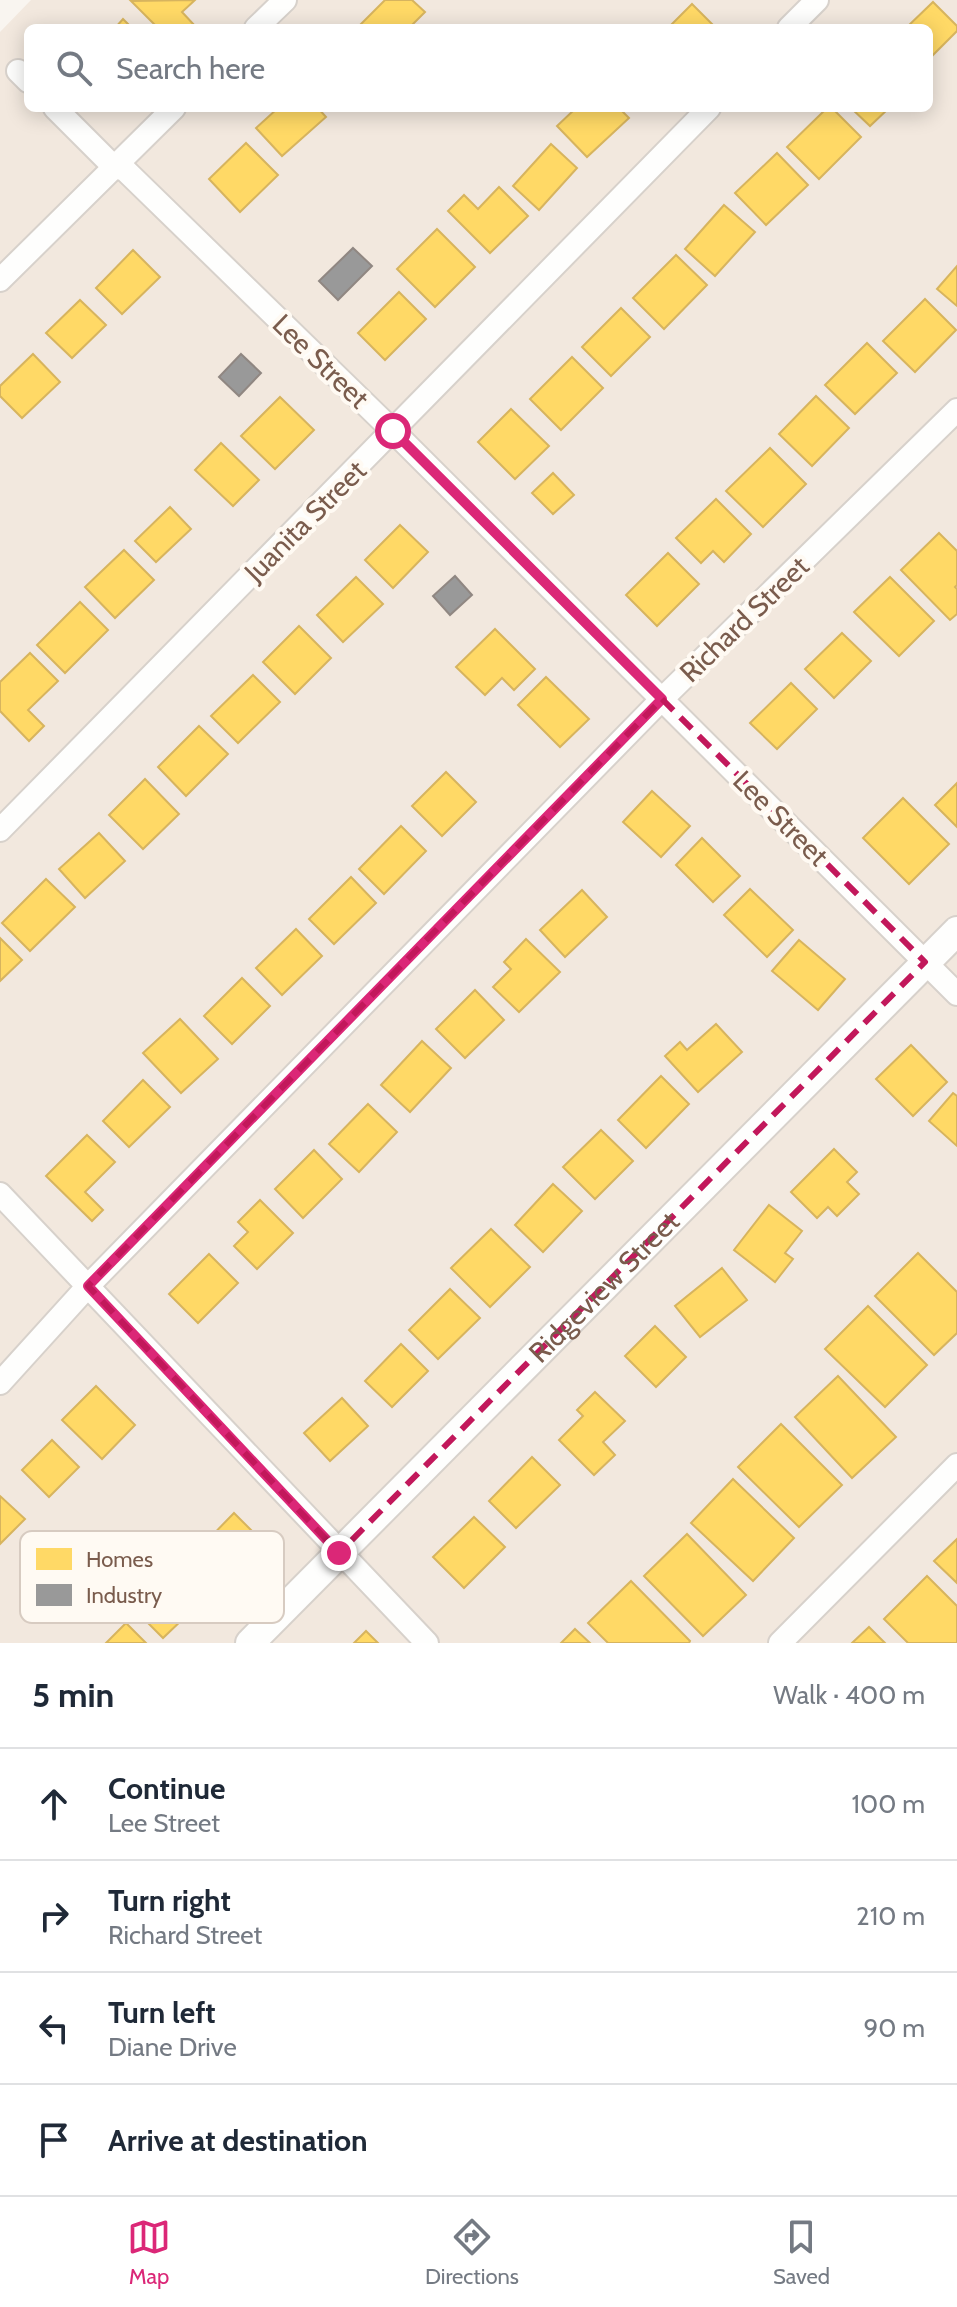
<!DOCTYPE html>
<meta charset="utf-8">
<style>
body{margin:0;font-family:Cabin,sans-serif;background:#f2f2f3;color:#1f2937}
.stop{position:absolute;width:24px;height:24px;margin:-18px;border:6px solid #db2777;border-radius:50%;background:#fff}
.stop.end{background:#db2777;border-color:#fff;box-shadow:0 2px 8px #0008}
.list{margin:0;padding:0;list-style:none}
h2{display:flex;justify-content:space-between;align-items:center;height:104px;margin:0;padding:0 32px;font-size:34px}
h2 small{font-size:26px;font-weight:400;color:#747a83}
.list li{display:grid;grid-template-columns:52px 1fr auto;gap:24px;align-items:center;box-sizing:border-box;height:112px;padding:0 32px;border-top:2px solid #e0e1e3}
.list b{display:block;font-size:30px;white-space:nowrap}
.list p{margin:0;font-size:26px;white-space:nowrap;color:#747a83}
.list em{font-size:26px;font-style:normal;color:#747a83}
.icon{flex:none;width:44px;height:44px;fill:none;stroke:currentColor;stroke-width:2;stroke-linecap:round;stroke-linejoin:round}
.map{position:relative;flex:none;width:957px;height:1643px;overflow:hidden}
.search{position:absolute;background:#fff;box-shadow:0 4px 20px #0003;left:24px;right:24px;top:24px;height:88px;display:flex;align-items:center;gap:20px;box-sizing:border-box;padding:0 28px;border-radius:12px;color:#747a83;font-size:30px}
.sheet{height:552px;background:#fff}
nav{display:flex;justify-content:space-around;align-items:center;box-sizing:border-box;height:112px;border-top:2px solid #e0e1e3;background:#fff;font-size:22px;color:#747a83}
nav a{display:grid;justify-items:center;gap:4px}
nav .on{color:#db2777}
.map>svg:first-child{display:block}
.residential{fill:#f2e8de;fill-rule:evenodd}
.homes{fill:#ffd966;stroke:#d7b45e;stroke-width:2}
.industry{fill:#999;stroke:#908782;stroke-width:2}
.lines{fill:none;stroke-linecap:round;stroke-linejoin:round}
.minor-casing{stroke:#d7d1cb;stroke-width:26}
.tertiary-casing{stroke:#d7d1cb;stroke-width:32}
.minor{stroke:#fefefd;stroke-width:22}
.tertiary{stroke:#fefefd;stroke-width:28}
.route{stroke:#db2777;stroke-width:10}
.marked{fill:none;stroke:#c2185b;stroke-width:6;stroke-dasharray:16 10;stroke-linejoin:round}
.labels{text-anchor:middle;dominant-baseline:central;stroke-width:8;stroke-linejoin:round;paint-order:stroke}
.street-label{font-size:28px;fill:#7a5c4d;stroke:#fffaf3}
.key{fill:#fffaf3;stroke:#d7cbc1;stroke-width:2}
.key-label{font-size:22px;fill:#7a5c4d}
</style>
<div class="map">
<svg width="957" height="1643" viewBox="0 0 957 1643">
<rect width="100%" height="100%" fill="#f9f5f0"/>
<path class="residential" d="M31 0H957V1643H0V32ZM28 28H929V108H28Z"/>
<g class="homes">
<path d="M195 0 182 12 196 27 195 28H158L131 1Z"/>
<path d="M385 0H412L425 12 409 28H361L359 26Z"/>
<path d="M933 2 957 26V31L929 59V28H906Z"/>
<path d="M692 4 716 28H668Z"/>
<path d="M123 19 132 28H115Z"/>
<path d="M278 108H318L326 117 282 156 256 128Z"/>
<path d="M576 108H619L629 118 587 157 557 126Z"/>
<path d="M827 108H832L861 137 819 179 787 147Z"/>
<path d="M851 108H889L870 126Z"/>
<path d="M246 143 278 175 240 212 209 179Z"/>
<path d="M551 144 577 168 539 210 513 186Z"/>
<path d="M777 153 808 185 766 225 735 193Z"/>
<path d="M499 187 528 216 490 253 448 211 464 195 478 209Z"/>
<path d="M724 205 755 232 715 276 685 249Z"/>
<path d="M437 229 475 267 435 307 397 269Z"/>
<path d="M133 250 160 277 122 314 96 288Z"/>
<path d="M676 255 707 285 664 329 633 298Z"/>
<path d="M957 266V306L937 289Z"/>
<path d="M399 292 426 319 385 360 358 333Z"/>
<path d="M925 299 956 330 915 372 883 341Z"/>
<path d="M80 300 106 325 72 358 46 333Z"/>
<path d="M621 308 650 337 611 376 582 347Z"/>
<path d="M867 343 897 373 855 414 825 385Z"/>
<path d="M33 354 60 382 22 418 0 396V386Z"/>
<path d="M572 357 603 388 561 430 530 399Z"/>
<path d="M816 396 849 428 812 466 779 434Z"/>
<path d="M280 397 314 430 275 469 241 436Z"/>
<path d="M511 409 549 446 515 479 478 442Z"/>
<path d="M221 443 259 480 233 506 195 470Z"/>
<path d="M770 448 806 484 763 527 726 491Z"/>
<path d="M553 473 574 495 553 514 532 493Z"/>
<path d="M716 499 751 534 724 562 713 551 701 563 676 538Z"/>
<path d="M170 507 191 529 156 562 135 541Z"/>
<path d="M400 525 428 552 393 588 365 560Z"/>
<path d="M939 533 957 551V585L955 587 957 589V614L950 620 901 570Z"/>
<path d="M124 550 154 580 115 618 85 587Z"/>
<path d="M668 553 699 584 657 626 626 595Z"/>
<path d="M356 577 383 604 343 642 317 615Z"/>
<path d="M890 577 934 621 899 656 854 612Z"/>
<path d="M80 602 108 630 65 673 37 645Z"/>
<path d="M299 626 331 658 295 694 263 662Z"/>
<path d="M495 629 535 669 514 690 502 678 485 695 456 667Z"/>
<path d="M842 633 871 661 834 698 805 669Z"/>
<path d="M30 653 58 681 28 710 44 726 29 741 0 711V682Z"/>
<path d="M253 675 280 702 238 743 211 716Z"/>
<path d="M546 677 589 719 560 747 518 705Z"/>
<path d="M791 683 817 709 777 749 750 723Z"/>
<path d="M199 726 228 754 186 796 158 767Z"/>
<path d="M446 772 476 802 442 836 412 806Z"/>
<path d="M145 779 179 814 143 849 109 815Z"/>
<path d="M957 783V827L935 805Z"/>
<path d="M652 791 690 826 661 857 623 822Z"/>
<path d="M903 798 949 844 909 884 863 838Z"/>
<path d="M401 826 426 851 384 894 359 869Z"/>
<path d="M99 833 125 861 85 898 59 869Z"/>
<path d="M702 838 740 876 713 902 676 865Z"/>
<path d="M351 877 376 903 334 944 309 919Z"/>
<path d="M46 879 75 907 30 951 2 923Z"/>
<path d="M750 889 793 930 767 957 724 915Z"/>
<path d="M582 890 607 917 565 957 540 930Z"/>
<path d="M296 929 322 956 282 995 256 968Z"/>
<path d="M0 938 22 960 0 981Z"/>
<path d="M526 939 560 972 519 1012 493 987 511 969 504 962Z"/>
<path d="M799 940 845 979 818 1010 772 971Z"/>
<path d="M242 978 270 1006 232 1044 204 1016Z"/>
<path d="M475 990 504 1020 465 1058 436 1029Z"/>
<path d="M180 1019 218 1059 181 1093 143 1053Z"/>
<path d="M716 1024 742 1052 698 1092 665 1056 680 1042 687 1050Z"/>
<path d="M422 1041 451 1068 410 1112 381 1085Z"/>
<path d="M911 1045 947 1082 913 1116 876 1079Z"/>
<path d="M661 1076 689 1104 646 1148 618 1120Z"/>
<path d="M143 1080 170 1107 129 1147 103 1121Z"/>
<path d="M953 1093 957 1096V1146L929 1121Z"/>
<path d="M368 1104 397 1132 359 1172 329 1144Z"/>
<path d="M601 1130 633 1161 595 1199 563 1167Z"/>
<path d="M87 1135 115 1162 85 1192 103 1210 92 1221 46 1176Z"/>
<path d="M834 1149 857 1172 847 1182 859 1194 837 1216 828 1207 817 1218 791 1192Z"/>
<path d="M314 1150 342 1179 303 1218 275 1189Z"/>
<path d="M553 1184 582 1211 543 1252 515 1225Z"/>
<path d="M260 1200 293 1233 257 1269 234 1246 248 1232 238 1222Z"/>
<path d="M769 1205 802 1231 785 1253 793 1259 775 1282 734 1250Z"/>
<path d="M491 1229 530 1267 490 1307 451 1268Z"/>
<path d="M918 1253 957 1292V1333L934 1355 875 1296Z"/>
<path d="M209 1254 238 1283 198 1323 169 1294Z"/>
<path d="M722 1268 747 1300 700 1337 675 1306Z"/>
<path d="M450 1289 480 1318 438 1359 409 1330Z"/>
<path d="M868 1306 927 1365 885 1407 825 1349Z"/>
<path d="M655 1326 686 1357 656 1387 625 1356Z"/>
<path d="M401 1344 428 1371 392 1407 365 1381Z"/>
<path d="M838 1376 896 1437 852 1478 795 1417Z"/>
<path d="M96 1386 135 1425 102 1459 62 1420Z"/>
<path d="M595 1392 625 1421 603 1442 615 1455 594 1475 559 1440 583 1416 577 1410Z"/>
<path d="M342 1398 368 1426 330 1461 304 1433Z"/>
<path d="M781 1424 842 1485 799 1527 738 1467Z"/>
<path d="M52 1440 79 1467 49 1497 22 1470Z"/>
<path d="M532 1457 560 1485 516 1528 489 1501Z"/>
<path d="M733 1479 794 1538 753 1581 691 1523Z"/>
<path d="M0 1496 25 1519 0 1544Z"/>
<path d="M234 1513 262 1541 223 1580 196 1552Z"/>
<path d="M474 1517 505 1547 464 1588 433 1557Z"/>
<path d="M687 1534 746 1595 703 1636 644 1576Z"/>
<path d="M957 1539V1583L934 1561Z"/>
<path d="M182 1570 207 1596 163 1638 138 1613Z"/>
<path d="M927 1576 957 1606V1643H908L884 1619Z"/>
<path d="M631 1581 690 1641 689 1643H608L588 1623Z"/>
<path d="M126 1623 146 1643H106Z"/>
<path d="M869 1627 885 1643H852Z"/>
<path d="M575 1629 590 1643H561Z"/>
<path d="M366 1631 378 1643H354Z"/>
</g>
<g class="industry">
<path d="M353 248 372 266 338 300 319 281Z"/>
<path d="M241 354 261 373 239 396 219 377Z"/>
<path d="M455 576 472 595 450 615 433 596Z"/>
</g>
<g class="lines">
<defs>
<g id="minor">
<path d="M256 28 285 0"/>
<path d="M789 28 817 0"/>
<path d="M18 71 28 81"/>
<path d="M55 108 114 167 125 170 393 431 957 994"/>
<path d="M0 280 174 108"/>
<path d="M0 830 709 108"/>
<path d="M0 1194 427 1643"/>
<path d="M0 1383 88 1286 662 699 957 410"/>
<path d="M780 1643 957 1465"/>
</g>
<g id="tertiary">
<path id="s1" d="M250 1643 957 931"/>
</g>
</defs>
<use href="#minor" class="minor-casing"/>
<use href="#tertiary" class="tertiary-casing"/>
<use href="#minor" class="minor"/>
<use href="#tertiary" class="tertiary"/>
</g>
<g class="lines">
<path class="route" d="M339 1553 88 1286 662 699 393 431"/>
</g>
<path class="marked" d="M662 699 925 962 339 1553 88 1286Z"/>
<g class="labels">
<g class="street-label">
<text transform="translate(321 361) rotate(44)">Lee Street</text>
<text transform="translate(305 521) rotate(-45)">Juanita Street</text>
<text transform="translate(744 619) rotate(-44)">Richard Street</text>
<text transform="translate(781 818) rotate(45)">Lee Street</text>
<text stroke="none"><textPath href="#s1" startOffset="502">Ridgeview Street</textPath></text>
</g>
</g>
<rect x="20" y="1531" width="264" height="92" rx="12" class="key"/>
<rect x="36" y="1548" width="36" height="22" fill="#ffd966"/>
<rect x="36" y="1584" width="36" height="22" fill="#999"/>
<g class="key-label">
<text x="86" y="1567">Homes</text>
<text x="86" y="1603">Industry</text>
</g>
</svg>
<div class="stop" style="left:393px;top:431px"></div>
<div class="stop end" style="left:339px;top:1553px"></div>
<div class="search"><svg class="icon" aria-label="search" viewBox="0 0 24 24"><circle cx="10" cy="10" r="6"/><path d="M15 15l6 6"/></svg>Search here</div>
</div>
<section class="sheet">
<h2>5 min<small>Walk · 400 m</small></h2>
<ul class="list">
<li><svg class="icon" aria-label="ahead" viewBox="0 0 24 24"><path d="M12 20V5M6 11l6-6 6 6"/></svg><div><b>Continue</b><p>Lee Street</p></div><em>100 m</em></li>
<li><svg class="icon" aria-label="right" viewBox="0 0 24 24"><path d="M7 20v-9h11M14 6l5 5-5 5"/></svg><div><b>Turn right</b><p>Richard Street</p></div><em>210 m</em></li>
<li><svg class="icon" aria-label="left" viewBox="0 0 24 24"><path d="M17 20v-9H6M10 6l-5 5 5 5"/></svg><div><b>Turn left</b><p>Diane Drive</p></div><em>90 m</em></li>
<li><svg class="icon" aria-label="arrive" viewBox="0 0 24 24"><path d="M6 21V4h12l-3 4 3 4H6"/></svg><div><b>Arrive at destination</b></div></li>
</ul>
</section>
<nav>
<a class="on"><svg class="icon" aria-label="map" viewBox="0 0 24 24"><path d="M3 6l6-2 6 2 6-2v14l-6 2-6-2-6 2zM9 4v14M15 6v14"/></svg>Map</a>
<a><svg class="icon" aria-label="directions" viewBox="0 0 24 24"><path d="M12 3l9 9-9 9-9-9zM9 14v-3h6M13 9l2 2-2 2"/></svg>Directions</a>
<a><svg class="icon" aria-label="saved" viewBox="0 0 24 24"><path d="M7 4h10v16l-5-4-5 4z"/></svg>Saved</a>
</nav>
